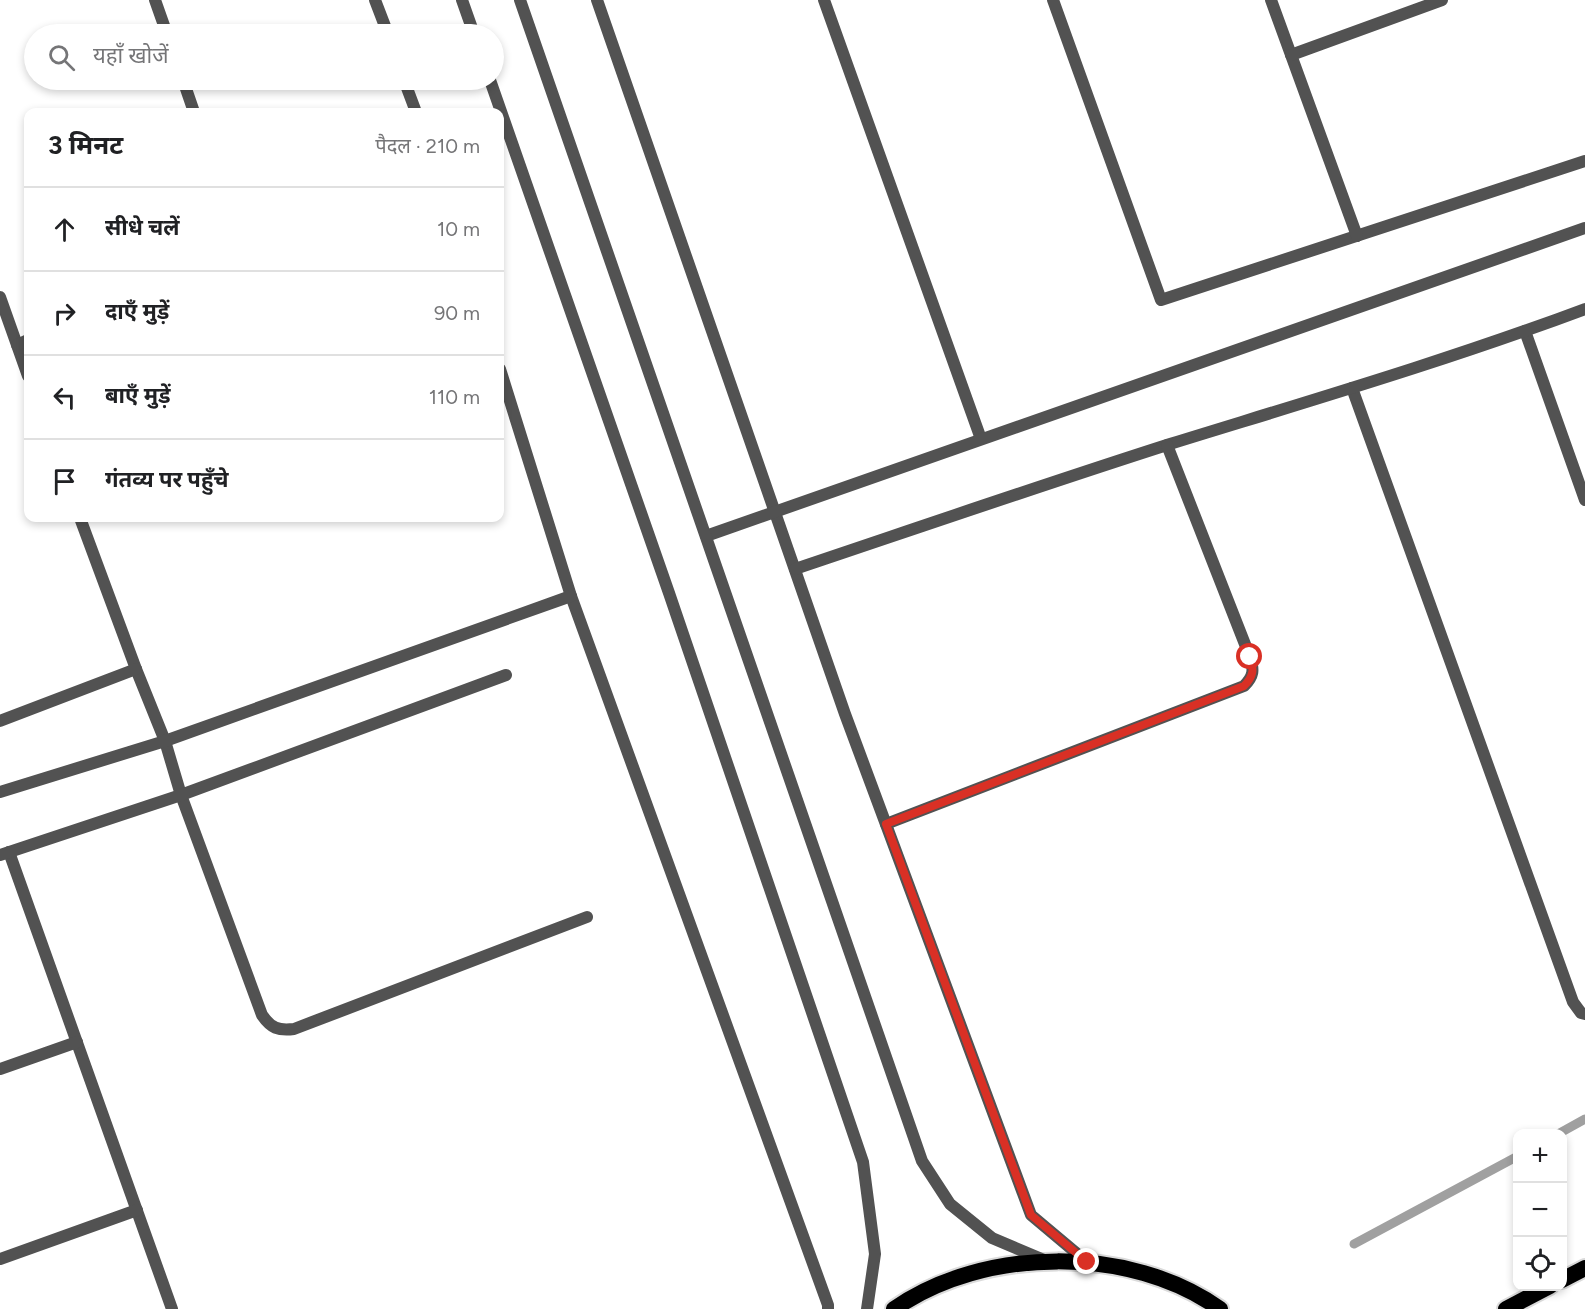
<!DOCTYPE html>
<html lang="hi">
<meta charset="utf-8">
<style>
body{margin:0;font-family:Figtree,"Noto Sans Devanagari",sans-serif;background:#f2f2f2;color:#202124}
.controls{position:absolute;right:18px;bottom:18px;display:grid;overflow:hidden;border-radius:12px;box-shadow:0 3px 9px #0003}
.controls button{width:54px;height:54px;display:grid;place-items:center;padding:0;border:0;border-bottom:2px solid #e0e0e0;background:#fff;color:#202124;font:30px sans-serif}
.stop{position:absolute;width:18px;height:18px;margin:-14px;border:4px solid #d93025;border-radius:50%;background:#fff}
.stop.end{background:#d93025;border-color:#fff;box-shadow:0 2px 6px #0008}
.list{margin:0;padding:0;list-style:none}
h2{display:flex;justify-content:space-between;align-items:center;height:78px;margin:0;padding:0 24px;font-size:26px}
h2 small{font-size:20px;font-weight:400;color:#757577}
.list li{display:grid;grid-template-columns:39px 1fr auto;gap:18px;align-items:center;box-sizing:border-box;height:84px;padding:0 24px;border-top:2px solid #e0e0e0}
.list b{display:block;font-size:22px;white-space:nowrap}
.list em{font-size:20px;font-style:normal;color:#757577}
.icon{flex:none;width:33px;height:33px;fill:none;stroke:currentColor;stroke-width:2;stroke-linecap:round;stroke-linejoin:round}
.map{position:relative;flex:none;width:1585px;height:1309px;overflow:hidden}
.search{position:absolute;background:#fff;box-shadow:0 3px 9px #0003;left:24px;top:24px;width:480px;height:66px;display:flex;align-items:center;gap:15px;box-sizing:border-box;padding:0 21px;border-radius:33px;color:#757577;font-size:22px}
.panel{position:absolute;background:#fff;box-shadow:0 3px 9px #0003;left:24px;top:108px;width:480px;height:414px;border-radius:12px}
.map>svg:first-child{display:block}
.lines{fill:none;stroke-linecap:round;stroke-linejoin:round}
.stream{stroke:#a0a0a0;stroke-width:9}
.trunk-casing{stroke:#dbdbdb;stroke-width:20}
.minor{stroke:#525252;stroke-width:12}
.tertiary{stroke:#525252;stroke-width:12}
.trunk{stroke:#000;stroke-width:16}
.route{stroke:#d93025;stroke-width:8}
</style>
<div class="map">
<svg width="1585" height="1309" viewBox="0 0 1585 1309">
<rect width="100%" height="100%" fill="#fff"/>
<g class="lines">
<g class="stream">
<path d="M1558 1134 1585 1119"/>
<path d="M1354 1244 1518 1156"/>
</g>
<defs>
<g id="trunk">
<path d="M1562 1280 1585 1268"/>
<path d="M894 1309C985 1246 1130 1245 1220 1309"/>
<path d="M1506 1309 1550 1286"/>
</g>
</defs>
<use href="#trunk" class="trunk-casing"/>
<g class="minor">
<path d="M155 0 167 34"/>
<path d="M375 0 388 34"/>
<path d="M597 0 845 714 1031 1215 1087 1262"/>
<path d="M824 0 981 439"/>
<path d="M1053 0 1161 300 1585 161"/>
<path d="M1271 0 1357 236"/>
<path d="M1291 55 1442 0"/>
<path d="M183 80 194 112"/>
<path d="M404 80 416 112"/>
<path d="M0 297 28 376"/>
<path d="M1525 331 1585 500"/>
<path d="M17 345 28 340"/>
<path d="M500 369 571 596 828 1305V1309"/>
<path d="M1352 388 1573 1002 1581 1013 1585 1014"/>
<path d="M80 518 136 669 165 741 181 795 262 1015C271 1028 278 1031 294 1029L587 917"/>
<path d="M706 536 1585 228"/>
<path d="M795 569C920 527 1045 484 1170 444 1309 401 1449 360 1585 309"/>
<path d="M0 721 136 669"/>
<path d="M0 792 165 741 571 596"/>
<path d="M886 824 1244 686C1254 676 1254 670 1250 657L1167 445"/>
<path d="M9 852 172 1309"/>
<path d="M0 855 181 795 506 675"/>
<path d="M0 1069 77 1042"/>
<path d="M0 1259 137 1210"/>
</g>
<g class="tertiary">
<path d="M462 0 474 34"/>
<path d="M520 0 922 1161 950 1204 992 1238 1044 1260"/>
<path d="M490 80 669 593 863 1162 875 1254 867 1309"/>
</g>
<use href="#trunk" class="trunk"/>
</g>
<g class="lines">
<path class="route" d="M1087 1262 1031 1215 886 824 1244 686C1254 676 1254 669 1250 657"/>
</g>
</svg>
<div class="controls">
<button>+</button>
<button>−</button>
<button><svg class="icon" aria-label="locate" viewBox="0 0 24 24"><circle cx="12" cy="12" r="6"/><path d="M12 2v4M12 18v4M2 12h4M18 12h4"/></svg></button>
</div>
<div class="stop" style="left:1250px;top:657px"></div>
<div class="stop end" style="left:1087px;top:1262px"></div>
<div class="search"><svg class="icon" aria-label="search" viewBox="0 0 24 24"><circle cx="10" cy="10" r="6"/><path d="M15 15l6 6"/></svg>यहाँ खोजें</div>
<section class="panel">
<h2>3 मिनट<small>पैदल · 210 m</small></h2>
<ul class="list">
<li><svg class="icon" aria-label="ahead" viewBox="0 0 24 24"><path d="M12 20V5M6 11l6-6 6 6"/></svg><div><b>सीधे चलें</b></div><em>10 m</em></li>
<li><svg class="icon" aria-label="right" viewBox="0 0 24 24"><path d="M7 20v-9h11M14 6l5 5-5 5"/></svg><div><b>दाएँ मुड़ें</b></div><em>90 m</em></li>
<li><svg class="icon" aria-label="left" viewBox="0 0 24 24"><path d="M17 20v-9H6M10 6l-5 5 5 5"/></svg><div><b>बाएँ मुड़ें</b></div><em>110 m</em></li>
<li><svg class="icon" aria-label="arrive" viewBox="0 0 24 24"><path d="M6 21V4h12l-3 4 3 4H6"/></svg><div><b>गंतव्य पर पहुँचे</b></div></li>
</ul>
</section>
</div>
